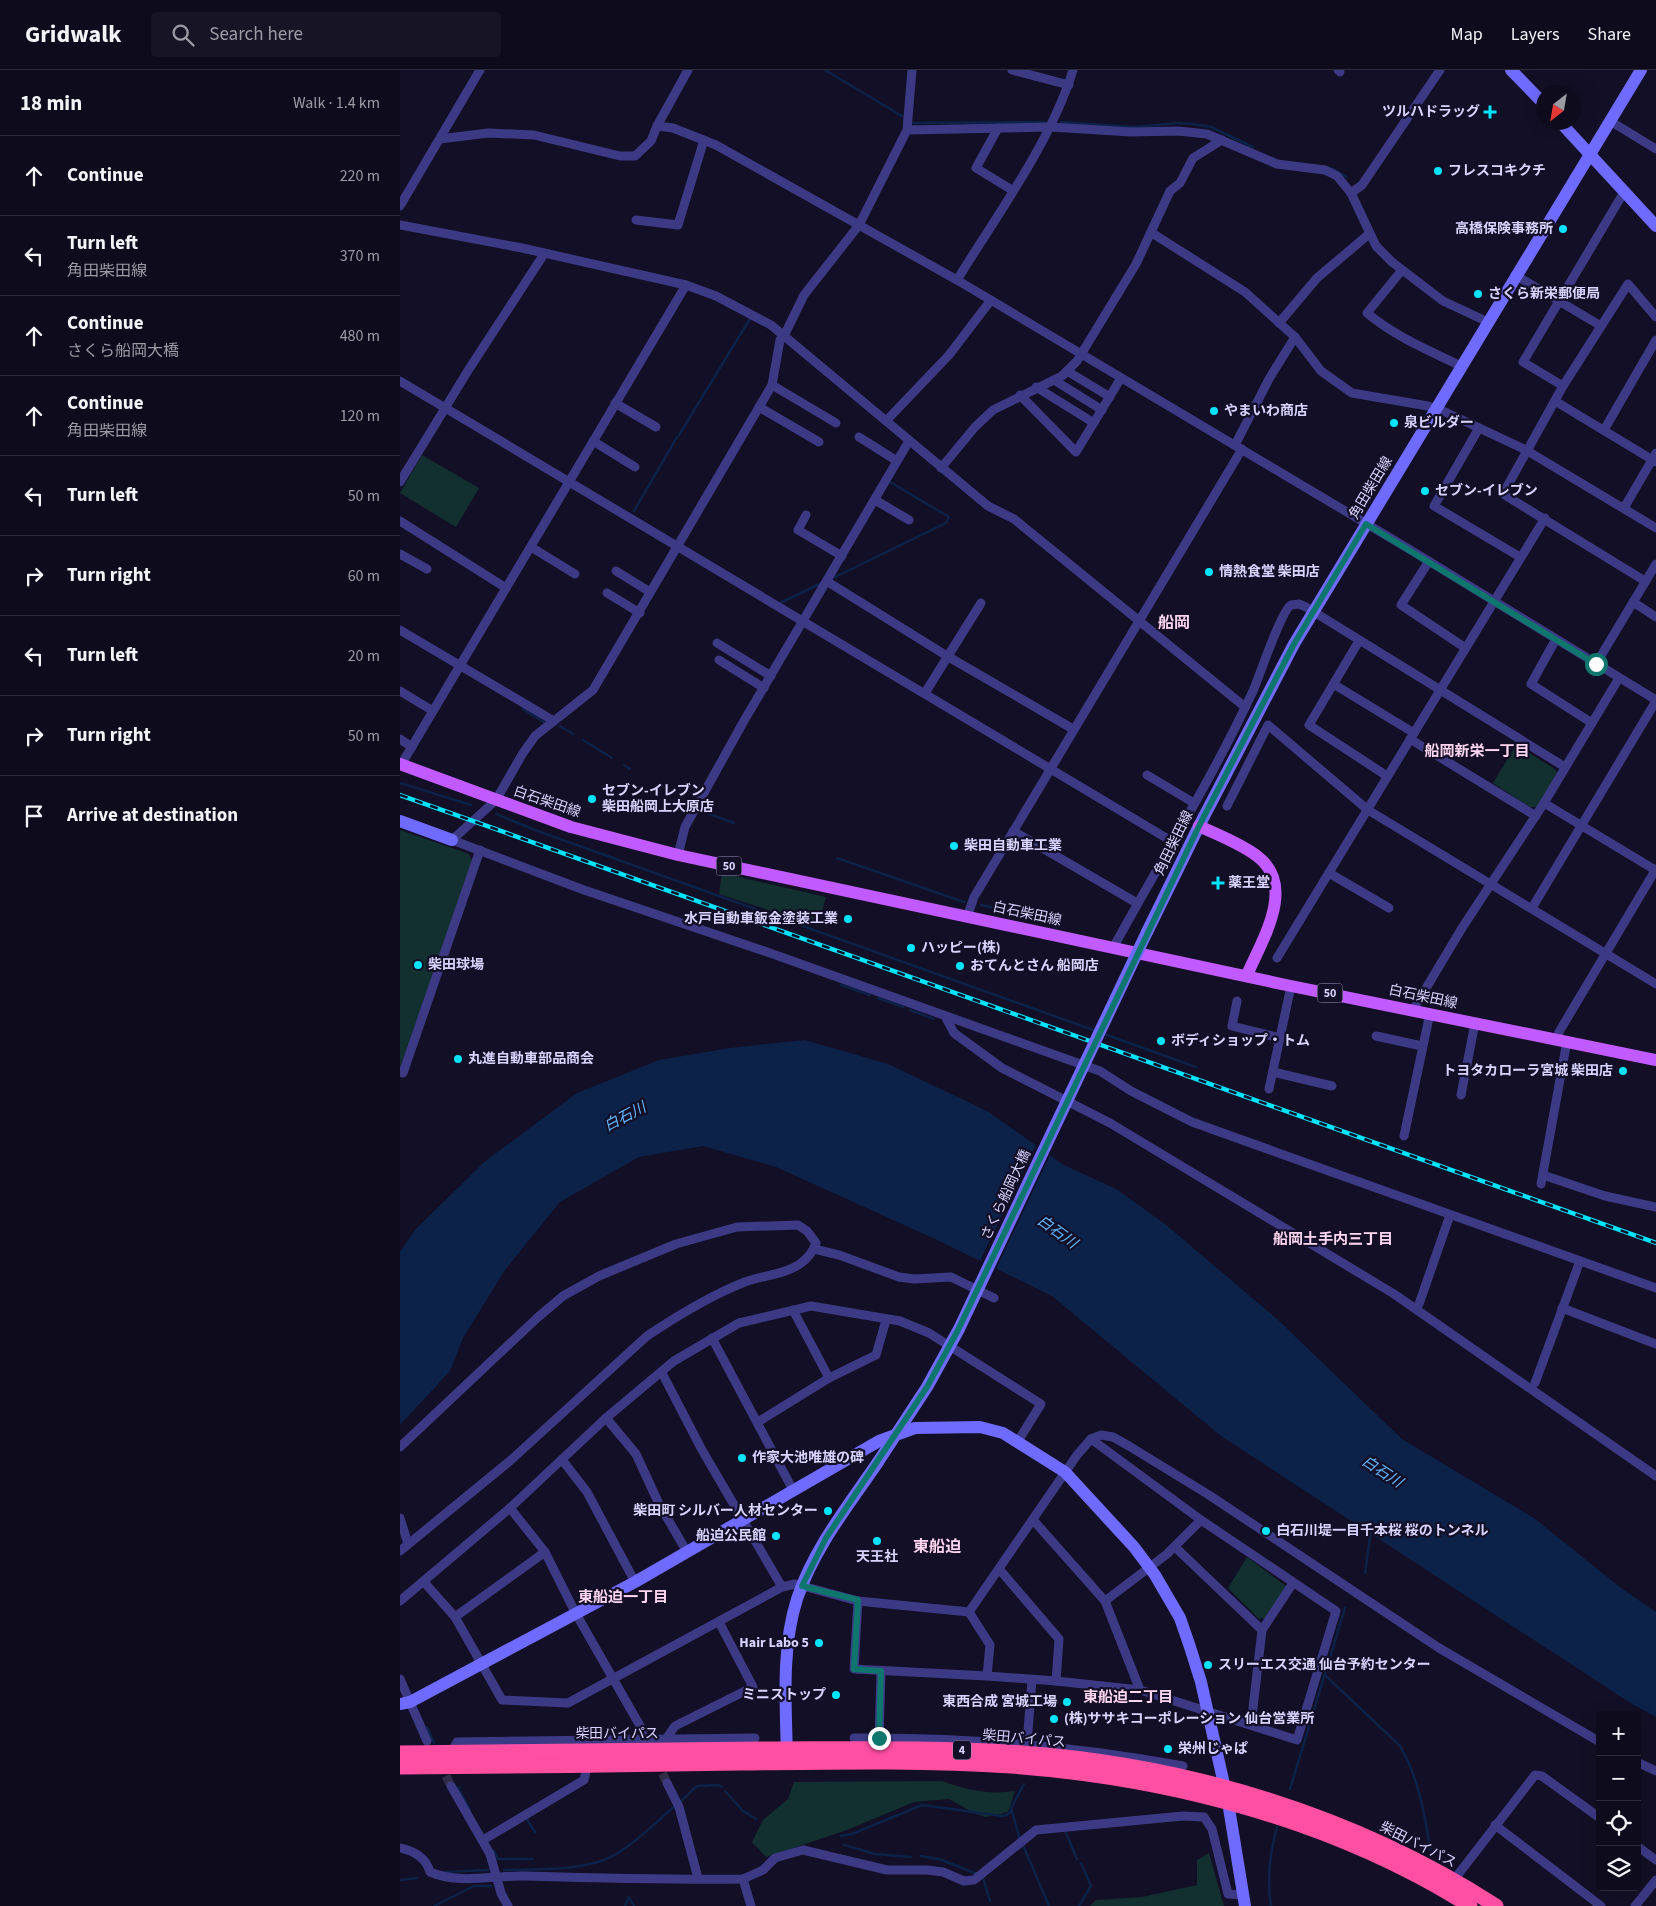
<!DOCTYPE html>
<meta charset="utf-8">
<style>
body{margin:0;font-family:"Source Sans 3","Noto Sans JP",sans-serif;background:#171425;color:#f1f3f6}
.controls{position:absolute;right:15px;bottom:15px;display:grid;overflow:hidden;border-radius:5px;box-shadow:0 5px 20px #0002}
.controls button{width:45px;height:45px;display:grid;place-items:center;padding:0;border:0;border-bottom:1px solid #2e2b3b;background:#0e0b1c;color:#f1f3f6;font:25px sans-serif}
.compass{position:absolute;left:1136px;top:15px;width:45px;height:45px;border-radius:50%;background:#0e0b1c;box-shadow:0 5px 20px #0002;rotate:211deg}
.stop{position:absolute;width:15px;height:15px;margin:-11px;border:4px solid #0f766e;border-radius:50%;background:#fff}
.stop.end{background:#0f766e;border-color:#fff;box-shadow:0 1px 5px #0008}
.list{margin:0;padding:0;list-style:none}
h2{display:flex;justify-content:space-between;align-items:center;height:65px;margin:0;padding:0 20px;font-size:21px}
h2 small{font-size:16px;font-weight:400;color:#9b9ba3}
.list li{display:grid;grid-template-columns:32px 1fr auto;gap:15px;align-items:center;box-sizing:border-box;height:80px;padding:0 20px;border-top:1px solid #2e2b3b}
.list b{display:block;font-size:19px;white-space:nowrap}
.list p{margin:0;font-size:16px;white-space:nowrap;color:#9b9ba3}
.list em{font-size:16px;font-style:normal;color:#9b9ba3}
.icon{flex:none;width:28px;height:28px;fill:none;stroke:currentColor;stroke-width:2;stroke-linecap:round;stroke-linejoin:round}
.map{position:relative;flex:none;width:1256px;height:1836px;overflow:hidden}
header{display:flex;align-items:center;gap:30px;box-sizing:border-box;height:70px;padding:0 25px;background:#0e0b1c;border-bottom:1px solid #2e2b3b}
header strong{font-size:24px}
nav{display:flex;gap:28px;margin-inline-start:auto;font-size:18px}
.search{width:350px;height:45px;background:#171425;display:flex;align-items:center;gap:12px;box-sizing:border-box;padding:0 18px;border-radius:5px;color:#9b9ba3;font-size:19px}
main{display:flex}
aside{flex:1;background:#0e0b1c}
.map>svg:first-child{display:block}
.green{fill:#12302f}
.water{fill:#0c2248}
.pier{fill:#130f26}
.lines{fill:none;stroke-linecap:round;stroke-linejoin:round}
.stream{stroke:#0c2248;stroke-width:2.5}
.street-tunnel{stroke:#312d47;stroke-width:9;stroke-dasharray:9 4.5;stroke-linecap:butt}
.street{stroke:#3d3a85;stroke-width:9}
.secondary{stroke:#6f6bff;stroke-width:12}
.primary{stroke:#c25bff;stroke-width:12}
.highway{stroke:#ff4fa3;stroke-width:15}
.rail-casing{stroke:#00e5ff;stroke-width:4.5}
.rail{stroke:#130f26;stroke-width:2.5;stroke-dasharray:8;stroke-linecap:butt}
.secondary-bridge{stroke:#6f6bff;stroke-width:12}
.route{stroke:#0f766e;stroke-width:6}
.poi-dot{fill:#00e5ff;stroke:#130f26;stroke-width:2}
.labels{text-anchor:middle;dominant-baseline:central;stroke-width:4.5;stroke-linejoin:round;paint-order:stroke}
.shield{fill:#130f26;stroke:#9e99be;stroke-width:1}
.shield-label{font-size:12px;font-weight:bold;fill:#d9d4ff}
.poi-label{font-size:14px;font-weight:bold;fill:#d9d4ff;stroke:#130f26;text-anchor:start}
.street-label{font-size:14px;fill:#d9d4ff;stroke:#130f26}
.neighbourhood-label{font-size:15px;font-weight:bold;fill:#ffd6f0;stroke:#130f26}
.water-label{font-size:15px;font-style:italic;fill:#62b6ff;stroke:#130f26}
.quarter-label{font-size:16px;font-weight:bold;fill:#ffd6f0;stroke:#130f26}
</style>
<header>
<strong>Gridwalk</strong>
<div class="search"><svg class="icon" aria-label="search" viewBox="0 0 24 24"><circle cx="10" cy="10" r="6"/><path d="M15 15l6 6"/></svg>Search here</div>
<nav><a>Map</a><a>Layers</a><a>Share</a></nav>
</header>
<main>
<aside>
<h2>18 min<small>Walk · 1.4 km</small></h2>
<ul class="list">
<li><svg class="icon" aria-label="ahead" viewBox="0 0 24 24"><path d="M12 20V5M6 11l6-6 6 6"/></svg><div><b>Continue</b></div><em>220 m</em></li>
<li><svg class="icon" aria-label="left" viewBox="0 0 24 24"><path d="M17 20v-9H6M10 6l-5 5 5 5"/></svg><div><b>Turn left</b><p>角田柴田線</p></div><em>370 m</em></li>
<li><svg class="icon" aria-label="ahead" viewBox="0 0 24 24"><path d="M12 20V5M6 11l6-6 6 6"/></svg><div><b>Continue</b><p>さくら船岡大橋</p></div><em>480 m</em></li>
<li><svg class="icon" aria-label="ahead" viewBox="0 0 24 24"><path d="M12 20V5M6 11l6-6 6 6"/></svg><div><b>Continue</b><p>角田柴田線</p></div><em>120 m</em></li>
<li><svg class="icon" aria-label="left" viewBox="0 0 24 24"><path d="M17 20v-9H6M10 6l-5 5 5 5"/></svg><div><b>Turn left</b></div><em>50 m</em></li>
<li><svg class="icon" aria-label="right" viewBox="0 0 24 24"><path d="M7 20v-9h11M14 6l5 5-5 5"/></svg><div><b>Turn right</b></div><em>60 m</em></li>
<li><svg class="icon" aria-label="left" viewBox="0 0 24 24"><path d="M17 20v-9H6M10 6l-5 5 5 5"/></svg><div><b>Turn left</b></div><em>20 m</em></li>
<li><svg class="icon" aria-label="right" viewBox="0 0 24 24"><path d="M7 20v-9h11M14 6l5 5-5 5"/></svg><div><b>Turn right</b></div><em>50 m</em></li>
<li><svg class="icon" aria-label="arrive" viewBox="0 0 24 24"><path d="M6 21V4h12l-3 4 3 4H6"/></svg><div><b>Arrive at destination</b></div></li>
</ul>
</aside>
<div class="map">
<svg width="1256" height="1836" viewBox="0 0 1256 1836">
<rect width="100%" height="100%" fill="#130f26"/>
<g class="green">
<path d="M22 385 79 418 56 457 0 423Z"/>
<path d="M1116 675 1155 699 1157 703 1137 737H1130L1093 713Z"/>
<path d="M0 760 69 784 72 791 0 998Z"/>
<path d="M322 803 426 827 418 856 319 824Z"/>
<path d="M847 1487 886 1516 865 1548 859 1549 828 1518Z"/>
<path d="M542 1711C566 1720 590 1725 615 1721L608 1742 586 1747 576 1744 549 1729 514 1732 447 1760 366 1787 352 1772 363 1750 388 1729 394 1712Z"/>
<path d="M809 1783 824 1836H690L696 1830 742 1827 797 1815V1790Z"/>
</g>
<path class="water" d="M405 970 488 994 587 1041 664 1095 718 1120 765 1154 877 1249 1002 1369 1134 1448 1221 1518 1256 1542V1647L1232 1634 821 1366 652 1226 535 1169 376 1097 303 1076 239 1087 160 1132 105 1200 63 1268 50 1301 0 1355V1182L15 1160 84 1092 177 1023 259 990 330 978Z"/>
<path class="pier" d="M637 1073 651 1083 595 1201 579 1193Z"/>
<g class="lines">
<g class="stream">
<path d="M425 0 502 46"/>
<path d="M661 52 734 57 780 53 793 54 811 57 853 77"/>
<path d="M513 53 645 52"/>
<path d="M931 98 947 107"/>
<path d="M279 365 351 247"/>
<path d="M234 441 277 367"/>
<path d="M433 508 546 453 549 447 490 412"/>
<path d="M378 534 422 513"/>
<path d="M123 639 144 652"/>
<path d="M160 656 173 664"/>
<path d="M183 670 212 688"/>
<path d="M224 695 230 699"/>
<path d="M0 713 71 735"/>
<path d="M299 740 334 753"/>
<path d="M96 744 135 760 696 961"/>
<path d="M437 788 564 832"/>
<path d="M581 835 604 840"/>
<path d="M617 843 642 847"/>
<path d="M441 915 470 925"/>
<path d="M478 928 503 937"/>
<path d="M510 940 534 949"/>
<path d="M704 964 796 997"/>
<path d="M965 1503 971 1460"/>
<path d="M925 1605 1000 1676C1018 1706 1025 1745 1030 1779"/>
<path d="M27 1657 34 1673"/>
<path d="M58 1717 70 1740"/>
<path d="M890 1719 945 1538"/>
<path d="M325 1721 342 1740 356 1749"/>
<path d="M280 1732 297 1716 319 1715 322 1717"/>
<path d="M126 1748 135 1762"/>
<path d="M665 1761 677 1789"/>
<path d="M441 1766 452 1764 522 1735 602 1746 607 1745 612 1740"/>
<path d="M620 1770 611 1738 624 1714"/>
<path d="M444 1775 475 1784 511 1787"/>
<path d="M623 1775 649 1836"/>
<path d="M93 1780 98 1789H133"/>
<path d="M521 1786 542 1790 577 1804"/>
<path d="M104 1800C138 1799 172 1801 204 1790 228 1781 256 1752 275 1736"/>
<path d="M44 1802 88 1800"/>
<path d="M583 1808 590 1831"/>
<path d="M0 1810 18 1808"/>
<path d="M34 1836 74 1816H91"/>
<path d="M225 1836 229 1827 234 1836"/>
<path d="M679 1836 691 1816 681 1793"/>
<path d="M871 1836C867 1811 870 1782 877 1757"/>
</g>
<g class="street-tunnel">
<path d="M257 1691 267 1713"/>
<path d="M40 1694 51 1716"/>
</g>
<g class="street">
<path d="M512 0 507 60 459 155 404 225 384 266 380 270 372 315 193 620 135 666 123 683 96 730 52 770 184 820 370 883 700 1001 731 1021 792 1052 1256 1218"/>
<path d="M612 0 669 15"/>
<path d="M938 0 940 2"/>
<path d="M1210 51 1256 79"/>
<path d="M257 56 273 58 316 75 557 210 1009 479 1256 630"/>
<path d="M598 58 576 98 612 120"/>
<path d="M507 60 651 57 731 62 778 61 807 64 877 94 925 100 937 106 951 123 976 176 992 192 1043 231 1088 252"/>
<path d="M40 69 88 63 134 65 220 86H235L251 71 257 56 288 0"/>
<path d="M951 123 962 115 1040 0"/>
<path d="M0 136 80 0"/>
<path d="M236 150 278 155 304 70"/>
<path d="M0 155 122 178 286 215 316 226 371 255 588 436 614 449 845 637"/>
<path d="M752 163 845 222 895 267 921 301 952 323 1028 336 1043 341 1126 380 1256 458"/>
<path d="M1002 200 967 243C996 267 1028 280 1061 296"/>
<path d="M1115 205 1201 256"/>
<path d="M557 210C597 145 651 72 673 0"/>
<path d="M879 253 917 208 969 164"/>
<path d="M667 301 710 327"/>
<path d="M654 310 702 340"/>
<path d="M0 311 773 772"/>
<path d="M372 315 436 353"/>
<path d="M1163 316 1123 292 1224 122"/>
<path d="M636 317 694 353"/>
<path d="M620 325 676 382 721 308"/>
<path d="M1155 331 1256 392"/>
<path d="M215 333 256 357"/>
<path d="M359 337 419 372"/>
<path d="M486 351 549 285 591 230"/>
<path d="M1079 358 1034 436 1120 487"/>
<path d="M1204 360 1256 270"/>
<path d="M459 367 497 391"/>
<path d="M193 371 235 397"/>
<path d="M835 375 869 309 895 267"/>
<path d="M541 398 575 357 593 340 662 306 677 291 736 194 770 121 780 113 793 88 822 70"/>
<path d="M0 412 69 299 144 184"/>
<path d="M475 430 509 450"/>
<path d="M1224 438 1256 383"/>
<path d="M406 445 398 460 442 486"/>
<path d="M0 451 106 518"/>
<path d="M131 477 175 504"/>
<path d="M0 484 27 499"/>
<path d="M1029 491 1001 535 1064 577"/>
<path d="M216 501 250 522"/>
<path d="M1245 511 1103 424 1163 316 1228 214 1256 247"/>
<path d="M428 512 547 586 673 659"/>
<path d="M207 523 240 543"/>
<path d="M1233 532 1256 547"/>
<path d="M0 560 154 651"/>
<path d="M1156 569 1131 614 1192 653"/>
<path d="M959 571 909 655 987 706"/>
<path d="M317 573 371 606"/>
<path d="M319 590 364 618"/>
<path d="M1196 594 1256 494"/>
<path d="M935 615 1014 663"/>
<path d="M0 621 33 641"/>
<path d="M525 623 581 533"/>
<path d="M0 669 12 677"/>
<path d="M1010 669 1136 746"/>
<path d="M1 695 286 215"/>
<path d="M747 705 794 733"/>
<path d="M1144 733 1255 800"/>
<path d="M827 736 868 655 968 740 1256 914"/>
<path d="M613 761 737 833"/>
<path d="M278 785 285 757 345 649 509 371"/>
<path d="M929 803 989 838"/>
<path d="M1132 838 1256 631"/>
<path d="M567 847 574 827 842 379"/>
<path d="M713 878C760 792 812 709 853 621 860 605 881 541 891 535L899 534 906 537 1165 697"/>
<path d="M877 888 1145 448"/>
<path d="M837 931 832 956 880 968"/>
<path d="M1013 940 1062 858 1144 733 1219 608"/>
<path d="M546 948 554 963 602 998 710 1053 994 1224 1256 1406"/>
<path d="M976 966 1022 976"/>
<path d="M1157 969 1159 962 1256 799"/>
<path d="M0 1002 3 1003 80 780"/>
<path d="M873 1002 932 1016"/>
<path d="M869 1019 891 916"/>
<path d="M1061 1025 1075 953"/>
<path d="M1004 1066 1030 943"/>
<path d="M1143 1105 1205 1126 1256 1137"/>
<path d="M1141 1114 1167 971"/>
<path d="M414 1179 439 1185 499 1207 514 1209 551 1207 594 1228"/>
<path d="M1019 1234 1050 1145"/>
<path d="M1162 1238 1256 1274"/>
<path d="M393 1240 429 1308"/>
<path d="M312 1268 393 1420"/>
<path d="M262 1303 302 1380 382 1517"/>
<path d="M1135 1313 1180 1191"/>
<path d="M206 1348 236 1384 259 1434 287 1482"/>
<path d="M358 1352 429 1308 476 1285 486 1250"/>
<path d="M0 1377 137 1248 163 1226 199 1206 276 1174 337 1157 398 1155 407 1161 416 1173C413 1182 408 1188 400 1194 383 1205 364 1205 345 1212 311 1225 277 1246 247 1266L111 1390 0 1481"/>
<path d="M163 1391 187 1422 235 1512"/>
<path d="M110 1438 145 1482 175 1542 243 1661"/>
<path d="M0 1448 8 1474"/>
<path d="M634 1451 705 1531 740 1620 897 1670 936 1541 801 1450 691 1369"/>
<path d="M775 1477 862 1560"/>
<path d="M600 1500 659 1569 656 1611 740 1620"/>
<path d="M24 1512 55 1547 102 1630 168 1633 382 1517 395 1514 458 1531"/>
<path d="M0 1531 110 1438 206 1348 274 1291 339 1253 411 1236 500 1251 529 1263 641 1334 618 1371"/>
<path d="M705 1531 767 1484 801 1450"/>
<path d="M569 1542 590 1575 587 1606 656 1611"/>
<path d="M55 1547 145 1482"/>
<path d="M587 1606 454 1599 458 1531 569 1542 677 1385 691 1369 701 1365 713 1367 729 1376 809 1425 1039 1578 1200 1672"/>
<path d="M0 1609 27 1671"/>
<path d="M851 1655 862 1560 893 1513"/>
<path d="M454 1668C565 1667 674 1676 783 1696"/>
<path d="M479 1671 481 1601"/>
<path d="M266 1673V1669L275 1656 353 1617 319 1552"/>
<path d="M627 1673 632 1610"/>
<path d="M51 1683 57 1672 355 1668"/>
<path d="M1237 1692 1256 1701"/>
<path d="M267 1713 279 1737 298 1808"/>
<path d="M51 1716 90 1784 101 1823 108 1836"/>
<path d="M1095 1755 1201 1836"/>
<path d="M83 1770 184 1710 188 1694"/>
<path d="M1237 1776 1256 1790"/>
<path d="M0 1778C14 1781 26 1788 30 1802 60 1815 94 1805 125 1806 197 1808 270 1810 343 1809L363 1800 375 1788 403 1780 487 1800H527L543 1802 564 1811 574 1810 636 1760 783 1746 804 1747 812 1759 828 1824 843 1825"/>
<path d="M343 1809 351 1836"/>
<path d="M1053 1811 1135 1705 1142 1706 1200 1748"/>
<path d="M1235 1836 1256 1810"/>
</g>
<g class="secondary">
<path d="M1111 0 1144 34"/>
<path d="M1160 52 1256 156"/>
<path d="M0 751 52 770"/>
<path d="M747 862 799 756 894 574 1241 0"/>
<path d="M0 1634 10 1632 235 1512 479 1371 515 1358 580 1357 603 1363 665 1402 734 1477 755 1505 780 1548 790 1577 801 1612 828 1732 845 1836"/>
<path d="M387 1688C386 1636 381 1579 397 1529 414 1478 448 1436 478 1392"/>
</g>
<g class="primary">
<path d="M0 694 171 757 278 785 891 916 1256 990"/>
<path d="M799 756C818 765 840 773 857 786 897 816 862 870 847 905"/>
</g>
<g class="highway">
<path d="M0 1683C121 1682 241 1680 362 1679 448 1679 535 1677 622 1683 788 1695 955 1745 1096 1836"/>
<path d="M0 1697C114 1696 227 1695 341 1693 431 1692 521 1690 611 1696 770 1708 933 1750 1070 1836"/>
</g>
<defs>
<path id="rail" d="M0 725 1256 1173"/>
</defs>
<use href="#rail" class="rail-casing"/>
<use href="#rail" class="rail"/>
<path class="secondary-bridge" d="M478 1392 527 1317 559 1259 747 862"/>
</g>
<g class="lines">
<path class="route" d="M479 1668 481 1601 454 1599 458 1530 402 1516 426 1468 527 1317 558 1260 799 756 894 574 966 454 1196 594"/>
</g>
<g class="poi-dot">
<path d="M1087.5 34.5h5v5h5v5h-5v5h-5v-5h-5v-5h5z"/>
<circle cx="1038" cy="101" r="5"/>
<circle cx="1163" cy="159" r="5"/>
<circle cx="1078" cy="224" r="5"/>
<circle cx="814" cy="341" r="5"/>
<circle cx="994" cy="353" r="5"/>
<circle cx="1025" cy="421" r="5"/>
<circle cx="809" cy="502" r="5"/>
<circle cx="192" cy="729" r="5"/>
<circle cx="554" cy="776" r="5"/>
<path d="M815.5 805.5h5v5h5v5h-5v5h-5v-5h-5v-5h5z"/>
<circle cx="448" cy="849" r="5"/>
<circle cx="511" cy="878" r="5"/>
<circle cx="18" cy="895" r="5"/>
<circle cx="560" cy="896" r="5"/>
<circle cx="761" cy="971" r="5"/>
<circle cx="58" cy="989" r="5"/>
<circle cx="1223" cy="1001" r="5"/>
<circle cx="342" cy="1388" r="5"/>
<circle cx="428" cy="1441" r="5"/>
<circle cx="866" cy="1461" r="5"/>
<circle cx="376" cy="1466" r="5"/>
<circle cx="477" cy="1471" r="5"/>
<circle cx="419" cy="1573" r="5"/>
<circle cx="808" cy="1595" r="5"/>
<circle cx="436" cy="1625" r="5"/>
<circle cx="667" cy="1632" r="5"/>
<circle cx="654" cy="1649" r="5"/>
<circle cx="768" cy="1679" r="5"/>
</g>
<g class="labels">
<g class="shield">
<rect x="316.5" y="786.5" width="25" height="19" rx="4"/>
<rect x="917.5" y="913.5" width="25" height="19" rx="4"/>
<rect x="553" y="1670.5" width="18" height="19" rx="4"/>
</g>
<g class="shield-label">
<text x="329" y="796">50</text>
<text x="930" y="923">50</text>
<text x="562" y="1680">4</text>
</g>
<g class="poi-label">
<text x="1080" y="42" text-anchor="end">ツルハドラッグ</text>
<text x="1048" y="101">フレスコキクチ</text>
<text x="1153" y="159" text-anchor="end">高橋保険事務所</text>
<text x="1088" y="224">さくら新栄郵便局</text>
<text x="824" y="341">やまいわ商店</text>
<text x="1004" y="353">泉ビルダー</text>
<text x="1035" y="421">セブン-イレブン</text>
<text x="819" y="502">情熱食堂 柴田店</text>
<text x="202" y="721">セブン-イレブン<tspan x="202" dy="16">柴田船岡上大原店</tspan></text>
<text x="564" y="776">柴田自動車工業</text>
<text x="828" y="813">薬王堂</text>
<text x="438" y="849" text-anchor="end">水戸自動車鈑金塗装工業</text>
<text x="521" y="878">ハッピー(株)</text>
<text x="28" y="895">柴田球場</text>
<text x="570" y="896">おてんとさん 船岡店</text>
<text x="771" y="971">ボディショップ・トム</text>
<text x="68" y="989">丸進自動車部品商会</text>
<text x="1213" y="1001" text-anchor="end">トヨタカローラ宮城 柴田店</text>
<text x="352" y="1388">作家大池唯雄の碑</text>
<text x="418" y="1441" text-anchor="end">柴田町 シルバー人材センター</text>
<text x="876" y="1461">白石川堤一目千本桜 桜のトンネル</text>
<text x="366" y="1466" text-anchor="end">船迫公民館</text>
<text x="477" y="1487" text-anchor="middle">天王社</text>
<text x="409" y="1573" text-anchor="end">Hair Labo 5</text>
<text x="818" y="1595">スリーエス交通 仙台予約センター</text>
<text x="426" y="1625" text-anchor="end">ミニストップ</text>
<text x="657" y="1632" text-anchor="end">東西合成 宮城工場</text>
<text x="664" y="1649">(株)ササキコーポレーション 仙台営業所</text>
<text x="778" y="1679">栄州じゃぱ</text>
</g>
<g class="street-label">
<text transform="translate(971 418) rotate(-59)">角田柴田線</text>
<text transform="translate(147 732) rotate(19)">白石柴田線</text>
<text transform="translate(774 773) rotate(-64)">角田柴田線</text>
<text transform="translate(627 844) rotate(12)">白石柴田線</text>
<text transform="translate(1023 927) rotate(12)">白石柴田線</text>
<text transform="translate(606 1125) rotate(-65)">さくら船岡大橋</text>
<text x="217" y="1664">柴田バイパス</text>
<text transform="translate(624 1669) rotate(5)">柴田バイパス</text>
<text transform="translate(1018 1775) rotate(27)">柴田バイパス</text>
</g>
<g class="neighbourhood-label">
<text x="1077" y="681">船岡新栄一丁目</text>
<text x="933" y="1169">船岡土手内三丁目</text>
<text x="223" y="1527">東船迫一丁目</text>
<text x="728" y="1627">東船迫二丁目</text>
</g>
<g class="water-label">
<text transform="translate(225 1047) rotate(-28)">白石川</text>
<text transform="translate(657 1162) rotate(36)">白石川</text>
<text transform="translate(982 1402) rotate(33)">白石川</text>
</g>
<g class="quarter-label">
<text x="774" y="553">船岡</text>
<text x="537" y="1477">東船迫</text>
</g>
</g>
</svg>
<div class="controls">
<button>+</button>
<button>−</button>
<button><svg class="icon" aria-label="locate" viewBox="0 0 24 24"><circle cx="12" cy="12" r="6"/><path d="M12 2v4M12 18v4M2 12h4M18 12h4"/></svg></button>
<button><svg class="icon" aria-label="layers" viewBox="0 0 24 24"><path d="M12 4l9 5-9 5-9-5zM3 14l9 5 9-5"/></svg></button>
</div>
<svg class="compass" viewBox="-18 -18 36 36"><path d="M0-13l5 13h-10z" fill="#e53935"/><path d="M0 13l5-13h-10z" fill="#9b9ba3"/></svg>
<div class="stop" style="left:1196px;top:594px"></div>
<div class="stop end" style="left:479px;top:1668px"></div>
</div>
</main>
